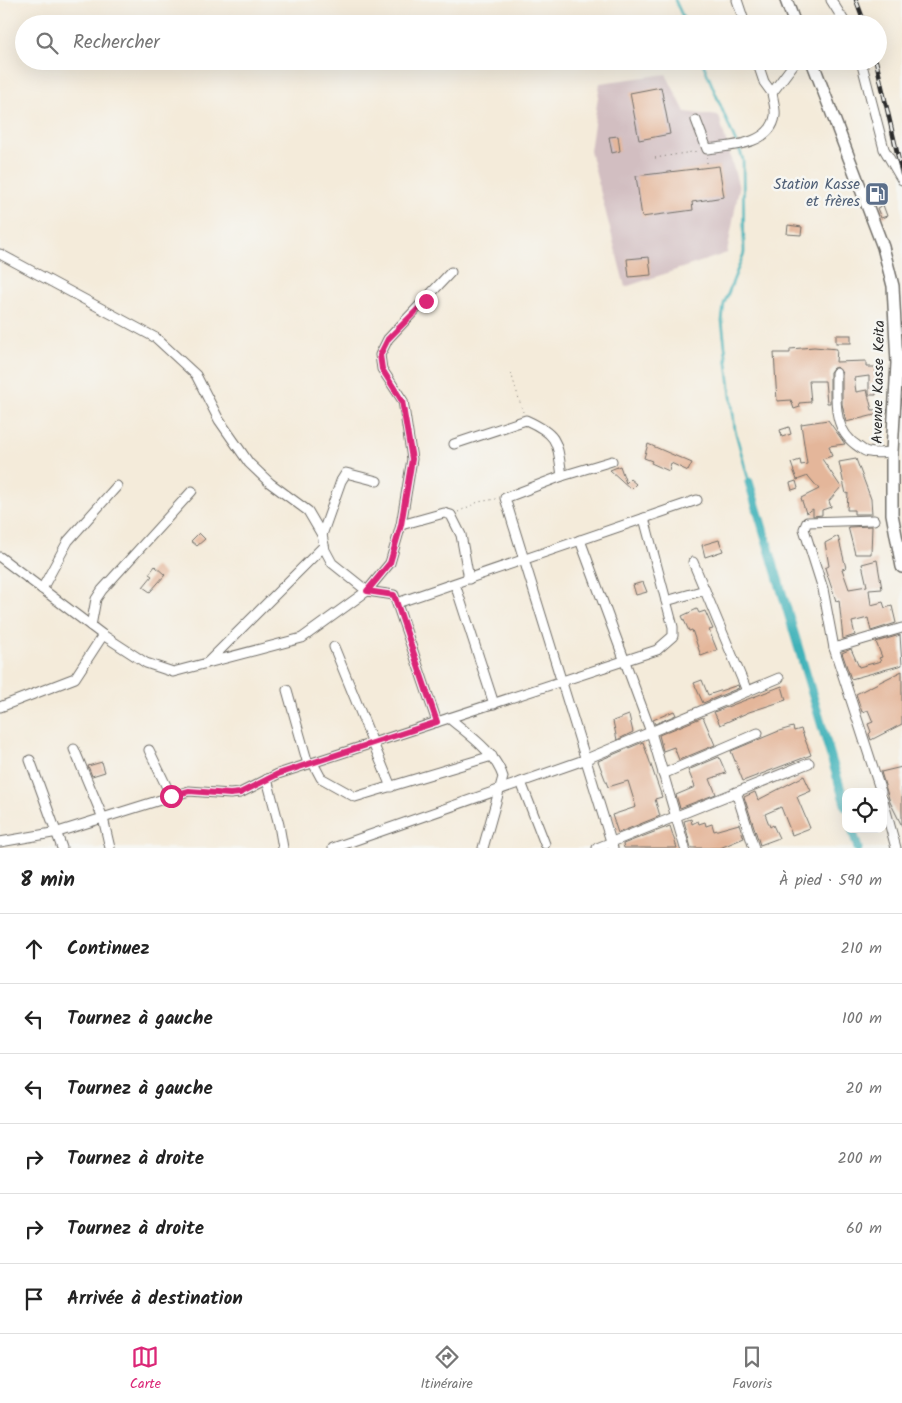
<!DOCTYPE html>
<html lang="fr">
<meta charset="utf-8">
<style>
body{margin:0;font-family:Kalam,sans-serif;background:#f2f2f2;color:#222}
.controls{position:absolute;right:15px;bottom:15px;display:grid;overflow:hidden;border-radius:10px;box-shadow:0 5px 20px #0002}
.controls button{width:45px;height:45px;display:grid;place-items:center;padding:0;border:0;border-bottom:1px solid #e0e0e0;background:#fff;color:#222;font:25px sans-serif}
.stop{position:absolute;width:15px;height:15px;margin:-11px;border:4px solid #db2777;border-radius:50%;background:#fff}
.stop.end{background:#db2777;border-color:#fff;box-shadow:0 1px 5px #0008}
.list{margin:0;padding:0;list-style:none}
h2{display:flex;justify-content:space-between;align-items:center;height:65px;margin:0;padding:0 20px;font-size:21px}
h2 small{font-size:16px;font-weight:400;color:#767676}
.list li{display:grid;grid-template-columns:32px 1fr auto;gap:15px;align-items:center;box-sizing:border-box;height:70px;padding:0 20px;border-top:1px solid #e0e0e0}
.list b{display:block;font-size:19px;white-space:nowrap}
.list em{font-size:16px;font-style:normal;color:#767676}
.icon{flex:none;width:28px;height:28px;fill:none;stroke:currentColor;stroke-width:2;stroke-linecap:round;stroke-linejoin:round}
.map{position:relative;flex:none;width:902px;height:848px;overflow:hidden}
.search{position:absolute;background:#fff;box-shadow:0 5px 20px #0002;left:15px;right:15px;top:15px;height:55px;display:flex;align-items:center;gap:12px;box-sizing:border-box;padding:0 18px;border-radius:28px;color:#767676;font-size:19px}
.sheet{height:485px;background:#fff}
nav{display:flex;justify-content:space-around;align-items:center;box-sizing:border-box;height:70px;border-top:1px solid #e0e0e0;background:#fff;font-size:14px;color:#767676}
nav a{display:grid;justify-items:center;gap:2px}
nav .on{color:#db2777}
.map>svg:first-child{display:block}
.industrial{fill:#d2bec1}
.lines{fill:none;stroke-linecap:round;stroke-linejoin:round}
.stream{stroke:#41b2b9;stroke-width:2.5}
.canal{stroke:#41b2b9;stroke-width:9}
.building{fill:#e4b69a}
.minor-casing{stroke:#716e68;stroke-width:11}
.secondary-casing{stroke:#716e68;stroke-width:14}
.path{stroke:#716e68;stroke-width:1;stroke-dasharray:1 4;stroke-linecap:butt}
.minor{stroke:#fff;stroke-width:9}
.secondary{stroke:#fff;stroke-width:11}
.rail-casing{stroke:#2b2b2b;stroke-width:4.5}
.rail{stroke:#f6f6f2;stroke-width:2.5;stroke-dasharray:8;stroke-linecap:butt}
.route{stroke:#db2777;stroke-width:6}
.labels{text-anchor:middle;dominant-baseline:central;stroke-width:5;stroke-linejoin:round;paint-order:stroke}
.service-label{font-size:15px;fill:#4e5e75;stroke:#f6f6f2;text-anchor:end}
.street-label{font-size:15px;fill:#2b2b2b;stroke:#f6f6f2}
</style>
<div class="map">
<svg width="902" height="848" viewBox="0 0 902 848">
<rect width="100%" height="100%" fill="#f6f6f2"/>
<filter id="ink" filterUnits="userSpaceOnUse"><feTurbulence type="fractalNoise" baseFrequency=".02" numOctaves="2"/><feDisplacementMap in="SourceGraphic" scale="10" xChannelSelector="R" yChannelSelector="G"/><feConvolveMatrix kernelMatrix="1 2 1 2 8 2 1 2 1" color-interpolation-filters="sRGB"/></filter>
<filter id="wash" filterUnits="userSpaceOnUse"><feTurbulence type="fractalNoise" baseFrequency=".0096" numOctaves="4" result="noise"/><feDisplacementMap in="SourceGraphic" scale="20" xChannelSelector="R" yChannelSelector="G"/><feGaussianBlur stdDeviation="1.12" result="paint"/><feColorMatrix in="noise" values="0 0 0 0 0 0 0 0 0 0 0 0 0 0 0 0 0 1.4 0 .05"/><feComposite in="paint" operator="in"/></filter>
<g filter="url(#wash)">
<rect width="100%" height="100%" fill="#f4ebda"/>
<path class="industrial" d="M666 74 685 112 719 116 739 188 727 253 625 287 590 151 600 83Z"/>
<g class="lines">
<g class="stream">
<path d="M675 0 686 24"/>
<path d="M702 61 736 143"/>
<path d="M739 148 743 160 744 253 724 304 722 321 735 430 749 482"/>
</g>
<g class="canal">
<path d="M749 482 846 807"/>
<path d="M852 829 858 848"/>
</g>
</g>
<g id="blocks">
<g class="building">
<path d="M661 87 670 134 639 140 630 93Z"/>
<path d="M618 136 620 151 612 153 609 137Z"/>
<path d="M719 166 724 197 692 202 693 210 642 217 636 176Z"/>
<path d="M883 205 887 216 881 218 877 208Z"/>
<path d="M788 225 802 227 801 235 787 234Z"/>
<path d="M649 257 651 275 629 277 627 259Z"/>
<rect x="836" y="335" width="15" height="8"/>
<path d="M814 347 837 349 836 362 866 361V367H876V395H869V376L854 378 856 392 867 390 872 410 887 409V412L846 422 842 404V373L837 367 833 368 830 372V403H827L825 381H809L811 402 799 403 800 407 794 409 791 400 777 401 774 353H790V349Z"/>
<path d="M828 420 845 444 829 446 832 456 822 459 841 487 829 501 831 507 822 510V515L813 516V509L806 513 801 498 819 489 808 476 797 480 791 463 800 460 801 465 807 464 801 424Z"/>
<path d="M789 427 791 434 782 437 780 430Z"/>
<path d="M648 444 692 463 688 471 671 463 669 471 651 463 652 461 644 458Z"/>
<path d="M856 459 871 499 872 514H854V510H847L848 493 846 494 839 462Z"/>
<path d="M620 466 626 483 630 479 636 484 631 489 610 470Z"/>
<path d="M796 481 798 488 792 490 790 483Z"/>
<path d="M872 526 871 554H855L848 527Z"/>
<path d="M199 533 205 539 197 546 191 541Z"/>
<path d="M838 536 846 568 842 569 849 589 867 586 862 564 877 560 882 589 869 590 871 605 883 602 885 608 892 606 896 623 871 631 868 618 852 622 855 635 843 639 839 600 836 601 825 568 829 566 825 543Z"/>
<path d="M719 540 723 551 705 557 702 545Z"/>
<path d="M155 566 165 575 150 592 143 587 152 576 149 574Z"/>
<path d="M643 582 647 592 636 595 633 585Z"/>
<path d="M697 609 699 613 705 611 713 629 709 630 717 650 701 656 692 630 689 631 682 616Z"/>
<path d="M900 635 902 665 851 679 842 653 851 649 859 667 881 661 879 658 882 657 876 642Z"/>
<path d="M902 671V724L871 740 869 734 871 732 868 724 873 722 868 710 862 712 856 694Z"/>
<path d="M702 680 708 695 738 685 739 688 703 703 694 683Z"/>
<path d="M782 686 786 700 749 712 720 725 714 712Z"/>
<path d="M674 711 676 715 655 724 653 720Z"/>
<path d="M629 715 633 732 617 740 613 721Z"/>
<path d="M703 717 715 745 679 760 674 747 663 751 659 735Z"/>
<path d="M793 727 794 731 801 729 811 755 743 781 731 751 779 731Z"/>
<path d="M643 742 662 797 655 799 660 816 618 833 612 815 636 807 628 781 608 787 598 761Z"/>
<path d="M719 757 726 773 710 779 716 794 680 808 676 795 695 787 688 770Z"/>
<path d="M102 762 105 772 92 776 88 766Z"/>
<path d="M902 767V826L890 802 881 772Z"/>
<path d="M804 776 811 791 797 797 810 828 792 835 781 807 765 814 770 827 773 825 779 838 760 845 744 797 755 792 758 800Z"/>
<path d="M691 819 692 824 698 821 699 824 705 822 706 826 712 824 714 831 739 824 744 838 720 848H691L684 821Z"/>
<path d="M670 826 677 848H624L623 844Z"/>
</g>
</g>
</g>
<g filter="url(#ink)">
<use href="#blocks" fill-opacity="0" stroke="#716e68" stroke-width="1"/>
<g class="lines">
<defs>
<g id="minor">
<path d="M737 0 745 24"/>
<path d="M831 0 846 24"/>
<path d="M757 61 764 82 772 93"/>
<path d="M861 61 884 149 902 180"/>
<path d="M696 120 707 149C729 146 771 145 775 116 776 109 773 100 772 93L796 61"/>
<path d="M0 254 156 338 196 375 219 420 249 463 270 483 308 511 322 535 325 550 332 563 367 591 394 595 437 722"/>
<path d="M836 373C836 401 832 430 859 447 862 449 865 452 869 452 876 454 885 452 892 452"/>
<path d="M454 444 526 420C559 435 557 442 562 476"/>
<path d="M612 461 562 476 505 498 613 848"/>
<path d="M874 520 807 522 804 529 823 589 834 648 881 792"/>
<path d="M401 525 444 513 451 515 461 535 469 579"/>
<path d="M322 535 341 481 346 473 377 481"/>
<path d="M580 540 651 732 685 848"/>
<path d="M0 557 103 635 146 663 173 672 302 638 367 591 390 563 401 525 412 459 403 401 382 369 380 355 388 339 451 272"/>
<path d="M693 562 747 691"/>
<path d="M455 584 494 704"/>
<path d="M42 589 68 541 117 486"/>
<path d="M666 601 705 590"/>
<path d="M397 603 697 500"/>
<path d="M91 626 96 599 102 590 192 491"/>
<path d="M334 647 391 787"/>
<path d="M834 648 902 628"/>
<path d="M208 662 324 546"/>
<path d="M287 690 308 764"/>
<path d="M0 707 75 678 103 635"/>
<path d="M449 718C469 735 495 752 503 777L483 848"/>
<path d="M74 749 103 818 110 848"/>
<path d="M149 750 171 796"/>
<path d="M30 760 62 848"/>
<path d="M313 763 321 778 355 797 492 756"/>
<path d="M663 774 758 733"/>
<path d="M267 779 279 825 283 848"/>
<path d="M521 782 545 844"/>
<path d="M736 792 754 848"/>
<path d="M883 800 896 848"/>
<path d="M0 842 58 832 189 791 230 794 240 793 278 774 657 650 673 636V627L644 518"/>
<path d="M333 848 584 760 779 678"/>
<path d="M597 848 809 763"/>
</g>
<g id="secondary">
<path d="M786 0 795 24"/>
<path d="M812 61 883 247 893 286 897 363 892 452V514L902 567"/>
</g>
</defs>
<use href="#minor" class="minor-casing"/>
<use href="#secondary" class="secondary-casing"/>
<g class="path">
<path d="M707 157V164"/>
<path d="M655 158 698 151"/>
<path d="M511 373 523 412"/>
<path d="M458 512 478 502 496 499"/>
</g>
<use href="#minor" class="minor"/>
<use href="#secondary" class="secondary"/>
<defs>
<g id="rail">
<path d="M856 0 865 24"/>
<path d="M876 61 902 174"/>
</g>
</defs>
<use href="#rail" class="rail-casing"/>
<use href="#rail" class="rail"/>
</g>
</g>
<g class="lines" filter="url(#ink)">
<path class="route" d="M171 796 189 791 230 794 240 793 278 774 437 722 394 595 367 591 390 563 401 525 412 459 402 401 382 369 380 355 388 339 426 301"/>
</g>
<defs>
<symbol id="fuel-square" viewBox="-11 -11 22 22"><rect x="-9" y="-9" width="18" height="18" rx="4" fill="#5c6f8a" stroke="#f6f6f2"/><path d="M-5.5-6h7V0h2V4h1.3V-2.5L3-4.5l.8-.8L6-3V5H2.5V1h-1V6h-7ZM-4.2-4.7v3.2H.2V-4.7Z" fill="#fff"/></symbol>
</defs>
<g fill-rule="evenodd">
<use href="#fuel-square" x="863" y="180" width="28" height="28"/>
</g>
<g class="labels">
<g class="service-label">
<text x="860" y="185">Station Kasse<tspan x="860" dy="17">et frères</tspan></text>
</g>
<g class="street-label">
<text transform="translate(879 382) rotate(-89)">Avenue Kasse Keita</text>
</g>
</g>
</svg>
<div class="controls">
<button><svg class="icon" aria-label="locate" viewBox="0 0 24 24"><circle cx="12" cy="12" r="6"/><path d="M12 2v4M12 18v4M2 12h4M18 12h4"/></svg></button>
</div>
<div class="stop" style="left:171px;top:796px"></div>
<div class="stop end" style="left:426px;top:301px"></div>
<div class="search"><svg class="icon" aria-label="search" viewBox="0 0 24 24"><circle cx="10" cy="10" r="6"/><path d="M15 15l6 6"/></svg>Rechercher</div>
</div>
<section class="sheet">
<h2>8 min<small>À pied · 590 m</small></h2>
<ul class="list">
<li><svg class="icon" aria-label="ahead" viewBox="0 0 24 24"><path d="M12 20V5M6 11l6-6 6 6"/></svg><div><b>Continuez</b></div><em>210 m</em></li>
<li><svg class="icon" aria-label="left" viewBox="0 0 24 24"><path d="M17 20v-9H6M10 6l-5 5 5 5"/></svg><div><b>Tournez à gauche</b></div><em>100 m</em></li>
<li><svg class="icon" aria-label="left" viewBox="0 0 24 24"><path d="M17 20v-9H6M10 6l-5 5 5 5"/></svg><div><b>Tournez à gauche</b></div><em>20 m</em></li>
<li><svg class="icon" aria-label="right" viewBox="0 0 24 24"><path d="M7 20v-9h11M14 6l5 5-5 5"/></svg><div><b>Tournez à droite</b></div><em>200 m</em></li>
<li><svg class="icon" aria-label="right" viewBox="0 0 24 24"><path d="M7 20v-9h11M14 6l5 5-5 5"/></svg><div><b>Tournez à droite</b></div><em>60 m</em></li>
<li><svg class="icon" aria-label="arrive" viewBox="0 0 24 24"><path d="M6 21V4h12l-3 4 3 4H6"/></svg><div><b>Arrivée à destination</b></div></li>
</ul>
</section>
<nav>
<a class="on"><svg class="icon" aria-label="map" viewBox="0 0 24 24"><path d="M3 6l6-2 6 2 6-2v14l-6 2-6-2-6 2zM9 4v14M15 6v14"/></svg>Carte</a>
<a><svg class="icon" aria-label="directions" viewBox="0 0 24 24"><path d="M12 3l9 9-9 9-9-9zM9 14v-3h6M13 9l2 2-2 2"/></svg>Itinéraire</a>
<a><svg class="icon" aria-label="saved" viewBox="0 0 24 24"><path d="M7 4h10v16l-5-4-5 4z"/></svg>Favoris</a>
</nav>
